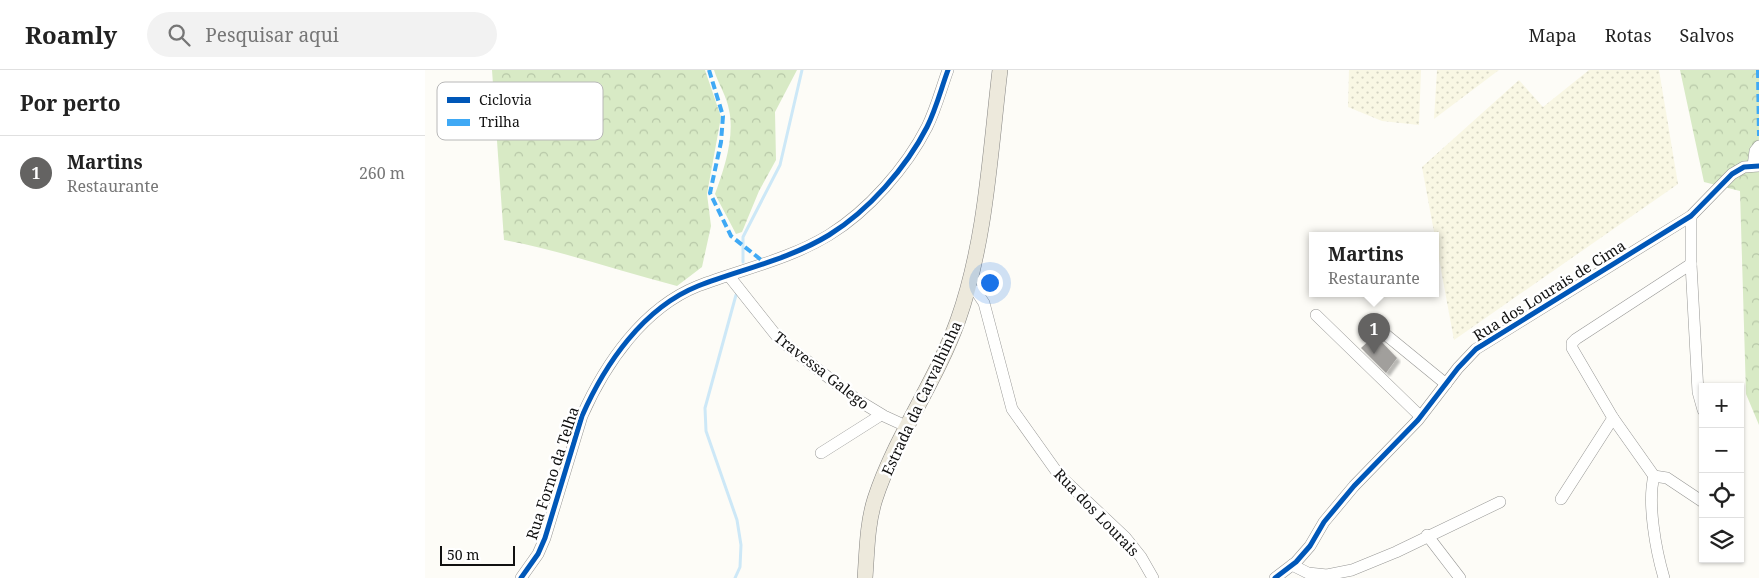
<!DOCTYPE html>
<html lang="pt">
<meta charset="utf-8">
<style>
body{margin:0;font-family:"Noto Serif",serif;background:#f2f2f2;color:#222}
.controls{position:absolute;right:15px;bottom:15px;display:grid;overflow:hidden;border-radius:0px;box-shadow:0 1px 4px #0004}
.controls button{width:45px;height:45px;display:grid;place-items:center;padding:0;border:0;border-bottom:1px solid #e0e0e0;background:#fff;color:#222;font:25px sans-serif}
.scale{position:absolute;left:15px;bottom:12px;width:75px;box-sizing:border-box;padding-left:5px;border:2px solid #111;border-top:0;font-size:14px;line-height:18px;white-space:nowrap;color:#111;-webkit-text-stroke:4px #fff;paint-order:stroke}
.you{position:absolute;left:564px;top:212px;width:18px;height:18px;margin:-12px;border:4px solid #fff;border-radius:50%;background:#1a73e8;box-shadow:0 0 0 8px #1a73e833}
.badge{display:grid;place-items:center;width:32px;height:32px;border-radius:50%;background:#646362;color:#fff;font-size:16px;font-weight:700}
.pin{position:absolute;translate:-50% -41px;filter:drop-shadow(0 1px 2px #0008)}
.pin::after{content:'';position:absolute;top:26px;width:18px;height:15px;background:inherit;clip-path:polygon(0 0,100% 0,50% 100%)}
.popup{position:absolute;left:884px;top:162px;width:130px;height:65px;box-sizing:border-box;display:grid;place-content:center;border-radius:0px;background:#fff;filter:drop-shadow(0 1px 4px #0005);font-size:16px;white-space:nowrap;color:#767676}
.popup b{font-size:19px;color:#222}
.popup::after{content:'';position:absolute;left:50%;top:100%;margin-left:-10px;border:10px solid transparent;border-top-color:#fff}
.list{margin:0;padding:0;list-style:none}
h2{display:flex;justify-content:space-between;align-items:center;height:65px;margin:0;padding:0 20px;font-size:21px}
h2 small{font-size:16px;font-weight:400;color:#767676}
.list li{display:grid;grid-template-columns:32px 1fr auto;gap:15px;align-items:center;box-sizing:border-box;height:75px;padding:0 20px;border-top:1px solid #e0e0e0}
.list b{display:block;font-size:19px;white-space:nowrap}
.list p{margin:0;font-size:16px;white-space:nowrap;color:#767676}
.list em{font-size:16px;font-style:normal;color:#767676}
.icon{flex:none;width:28px;height:28px;fill:none;stroke:currentColor;stroke-width:2;stroke-linecap:round;stroke-linejoin:round}
.map{position:relative;flex:none;width:1334px;height:508px;overflow:hidden}
header{display:flex;align-items:center;gap:30px;box-sizing:border-box;height:70px;padding:0 25px;background:#fff;border-bottom:1px solid #e0e0e0}
header strong{font-size:24px}
nav{display:flex;gap:28px;margin-inline-start:auto;font-size:18px}
.search{width:350px;height:45px;background:#f2f2f2;display:flex;align-items:center;gap:12px;box-sizing:border-box;padding:0 18px;border-radius:28px;color:#767676;font-size:19px}
main{display:flex}
aside{flex:1;background:#fff}
.map>svg:first-child{display:block}
.farmland{fill:url(#farmland-dots)}
.forest{fill:url(#forest-crowns)}
.lines{fill:none;stroke-linecap:round;stroke-linejoin:round}
.stream{stroke:#cde8f7;stroke-width:3}
.building{fill:#a19f9c;filter:url(#shadow)}
.minor-casing{stroke:#979795;stroke-width:12}
.major-casing{stroke:#858482;stroke-width:16}
.minor{stroke:#fffffe;stroke-width:11}
.major{stroke:#ede9dc;stroke-width:15}
.quiet{stroke:#3fa9f5;stroke-width:4;stroke-dasharray:8 4;stroke-linecap:butt}
.cycleway-casing{stroke:#fff;stroke-width:8}
.cycleway{stroke:#0057b8;stroke-width:5}
.labels{text-anchor:middle;dominant-baseline:central;stroke-width:5;stroke-linejoin:round;paint-order:stroke}
.street-label{font-size:15px;fill:#111;stroke:#fff}
.key{fill:#fff;stroke:#b8b8b8;stroke-width:1}
.key-label{font-size:14px;fill:#111}
</style>
<header>
<strong>Roamly</strong>
<div class="search"><svg class="icon" aria-label="search" viewBox="0 0 24 24"><circle cx="10" cy="10" r="6"/><path d="M15 15l6 6"/></svg>Pesquisar aqui</div>
<nav><a>Mapa</a><a>Rotas</a><a>Salvos</a></nav>
</header>
<main>
<aside>
<h2>Por perto<small></small></h2>
<ul class="list">
<li><span class="badge">1</span><div><b>Martins</b><p>Restaurante</p></div><em>260 m</em></li>
</ul>
</aside>
<div class="map">
<svg width="1334" height="508" viewBox="0 0 1334 508">
<defs>
<pattern id="farmland-dots" width="8" height="8" patternUnits="userSpaceOnUse" patternTransform="scale(1.25)"><rect width="8" height="8" fill="#f9f7e4"/><path d="M2 2h.1M6 6h.1" fill="none" stroke="#d4d3c3" stroke-width="1.8" stroke-linecap="round"/></pattern>
<pattern id="forest-crowns" width="20" height="18" patternUnits="userSpaceOnUse" patternTransform="scale(1.25)"><rect width="20" height="18" fill="#d8eac5"/><path d="M2 6a3 3 0 1 1 6 0M12 15a3 3 0 1 1 6 0" fill="none" stroke="#b8c8a8"/></pattern>
<filter id="shadow"><feDropShadow dx="3.5" dy="3.5" stdDeviation="1" flood-color="#0004"/></filter>
</defs>
<rect width="100%" height="100%" fill="#fdfcf7"/>
<g class="farmland">
<path d="M924 0H996L994 55 957 51 923 37Z"/>
<path d="M1012 0H1074L1009 49Z"/>
<path d="M1164 0H1234L1253 114 1029 270 997 97 1094 10 1118 37Z"/>
</g>
<g class="forest">
<path d="M67 0H280L296 47 282 124 286 156 277 197 252 216C194 201 138 181 79 170Z"/>
<path d="M289 0H372L350 42 351 90 334 121 317 162 311 164 290 124C299 100 310 66 304 40 302 27 293 13 289 0Z"/>
<path d="M1255 0H1334V355L1321 324 1315 121 1279 112Z"/>
</g>
<g class="lines">
<g class="stream">
<path d="M318 192V167L355 95 377 0"/>
<path d="M310 508 315 497 316 475 312 450 281 361 280 338 311 225"/>
</g>
</g>
<path class="building" d="M950 265 972 288 961 303 936 278Z"/>
<g class="lines">
<defs>
<g id="minor">
<path d="M1328 96 1330 81 1334 76"/>
<path d="M1266 146V194L1273 322 1278 340"/>
<path d="M1266 194 1151 269 1147 273V278L1188 348 1229 406 1242 408 1278 432"/>
<path d="M304 206 354 269 431 329 459 346 483 357"/>
<path d="M543 219 551 221 559 233 587 339 634 405 700 467 716 487 728 508"/>
<path d="M891 245 995 346"/>
<path d="M955 260 1021 314"/>
<path d="M396 383 456 345"/>
<path d="M1229 406C1222 433 1231 481 1239 508"/>
<path d="M1136 429 1188 348"/>
<path d="M1002 465 1035 508"/>
<path d="M867 495 883 503 902 505 927 500 971 482 1075 432"/>
<path d="M96 508 113 484 120 468 157 346C180 294 218 238 273 216 317 199 363 190 404 165 443 141 481 98 502 57 511 39 516 19 523 0"/>
<path d="M850 508 871 492 885 476 899 452 929 416 993 350 1033 298 1051 279 1266 146 1307 104 1319 97 1334 96"/>
</g>
<path id="major" d="M440 508C442 482 442 454 450 429 470 367 511 312 533 250 561 171 565 83 575 0"/>
</defs>
<use href="#minor" class="minor-casing"/>
<use href="#major" class="major-casing"/>
<use href="#minor" class="minor"/>
<use href="#major" class="major"/>
<g class="quiet">
<path d="M284 0 298 46 296 72 285 123 306 166 340 193"/>
<path d="M1333 0 1334 66"/>
</g>
<defs>
<g id="cycleway">
<path d="M96 508 113 484 120 468 157 346C180 294 218 238 273 216 317 199 363 190 404 165 443 141 481 98 502 57 511 39 516 19 523 0"/>
<path d="M850 508 871 492 885 476 899 452 929 416 993 350 1033 298 1051 279 1266 146 1307 104 1319 97 1334 96"/>
</g>
</defs>
<use href="#cycleway" class="cycleway-casing"/>
<use href="#cycleway" class="cycleway"/>
</g>
<g class="labels">
<g class="street-label">
<text transform="translate(1124 220) rotate(-32)">Rua dos Lourais de Cima</text>
<text transform="translate(397 300) rotate(38)">Travessa Galego</text>
<text transform="translate(496 328) rotate(-65)">Estrada da Carvalhinha</text>
<text transform="translate(127 403) rotate(-72)">Rua Forno da Telha</text>
<text transform="translate(672 442) rotate(46)">Rua dos Lourais</text>
</g>
</g>
<rect x="12" y="12" width="166" height="58" rx="8" class="key"/>
<rect x="22" y="27" width="23" height="6" fill="#0057b8"/>
<rect x="22" y="49" width="23" height="7" fill="#3fa9f5"/>
<g class="key-label">
<text x="54" y="35">Ciclovia</text>
<text x="54" y="57">Trilha</text>
</g>
</svg>
<div class="controls">
<button>+</button>
<button>−</button>
<button><svg class="icon" aria-label="locate" viewBox="0 0 24 24"><circle cx="12" cy="12" r="6"/><path d="M12 2v4M12 18v4M2 12h4M18 12h4"/></svg></button>
<button><svg class="icon" aria-label="layers" viewBox="0 0 24 24"><path d="M12 4l9 5-9 5-9-5zM3 14l9 5 9-5"/></svg></button>
</div>
<div class="scale">50 m</div>
<div class="you"></div>
<div class="pin badge" style="left:949px;top:284px">1</div>
<div class="popup"><b>Martins</b>Restaurante</div>
</div>
</main>
